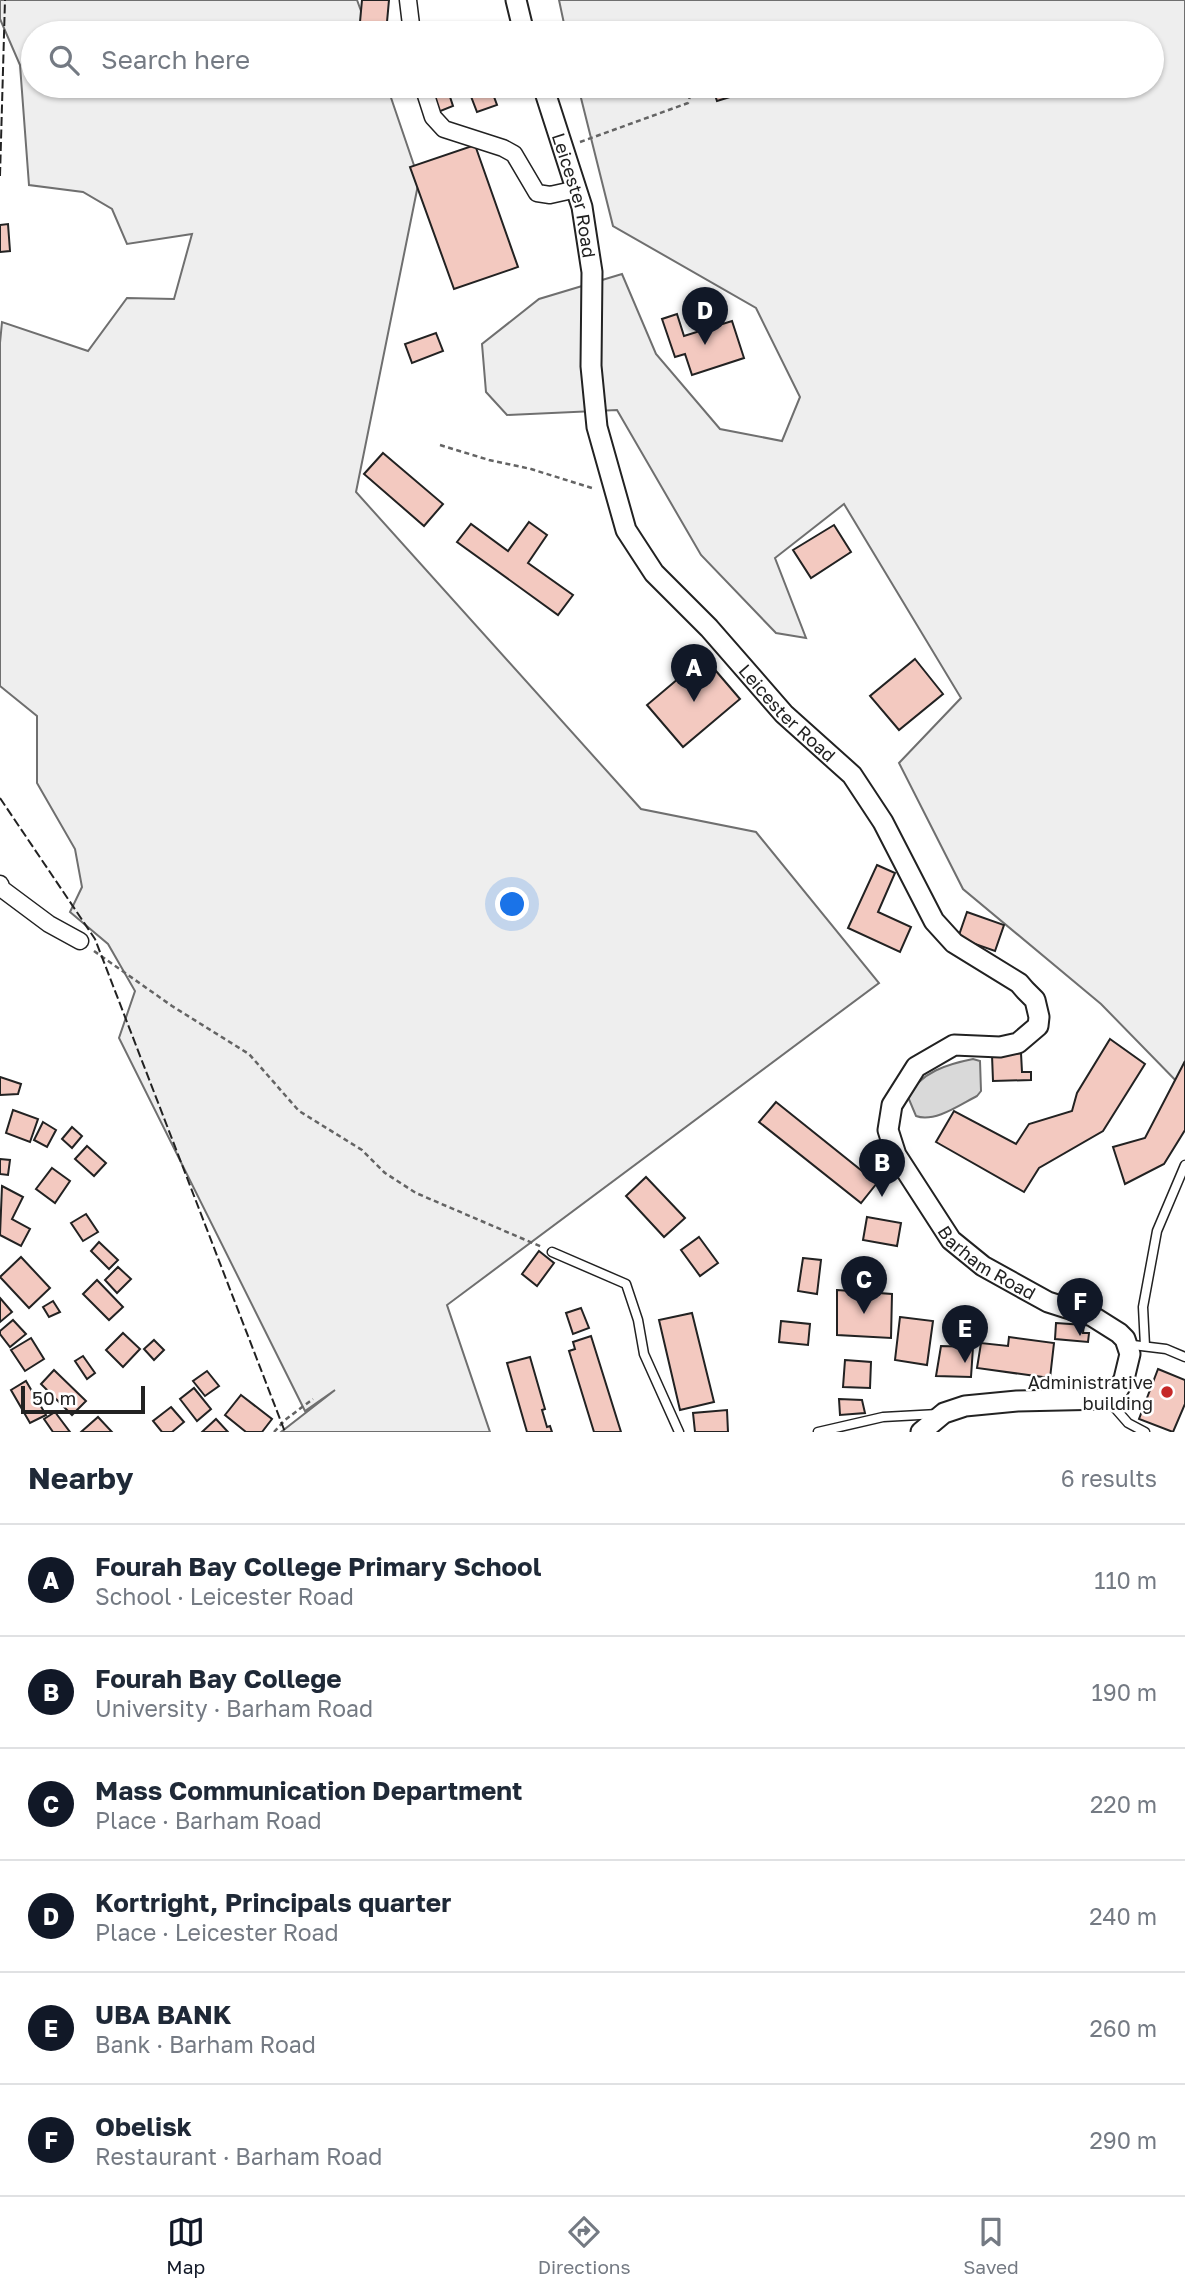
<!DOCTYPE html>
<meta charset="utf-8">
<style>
body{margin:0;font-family:"Golos Text",sans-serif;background:#f6f6f7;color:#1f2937}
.scale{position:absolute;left:21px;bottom:18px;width:124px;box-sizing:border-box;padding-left:7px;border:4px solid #222;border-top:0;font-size:19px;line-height:24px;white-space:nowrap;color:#222;-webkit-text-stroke:5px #fff;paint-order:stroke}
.you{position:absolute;left:513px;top:905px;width:24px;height:24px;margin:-18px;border:5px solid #fff;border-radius:50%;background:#1a73e8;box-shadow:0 0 0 10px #1a73e833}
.badge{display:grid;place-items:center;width:46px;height:46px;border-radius:50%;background:#111827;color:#fff;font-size:23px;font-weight:700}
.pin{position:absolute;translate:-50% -58px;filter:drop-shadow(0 2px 4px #0008)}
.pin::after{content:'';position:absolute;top:37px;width:24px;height:21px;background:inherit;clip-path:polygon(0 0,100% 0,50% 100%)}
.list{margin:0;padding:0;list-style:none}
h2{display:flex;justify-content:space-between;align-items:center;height:91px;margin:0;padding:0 28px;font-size:30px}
h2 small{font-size:23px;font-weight:400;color:#747a83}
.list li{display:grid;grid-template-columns:46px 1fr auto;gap:21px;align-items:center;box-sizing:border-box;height:112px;padding:0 28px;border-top:2px solid #e0e1e3}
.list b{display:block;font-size:26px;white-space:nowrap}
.list p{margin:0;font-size:23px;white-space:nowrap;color:#747a83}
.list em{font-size:23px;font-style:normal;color:#747a83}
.icon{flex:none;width:38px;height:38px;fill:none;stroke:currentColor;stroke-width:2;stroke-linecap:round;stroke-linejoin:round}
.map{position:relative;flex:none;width:1185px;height:1432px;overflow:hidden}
.search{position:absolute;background:#fff;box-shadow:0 2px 5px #0004;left:21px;right:21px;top:21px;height:77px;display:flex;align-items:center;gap:18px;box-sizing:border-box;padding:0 24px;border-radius:38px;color:#747a83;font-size:26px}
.sheet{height:763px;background:#fff}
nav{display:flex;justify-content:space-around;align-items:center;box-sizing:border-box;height:98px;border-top:2px solid #e0e1e3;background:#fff;font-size:19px;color:#747a83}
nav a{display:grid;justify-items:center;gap:4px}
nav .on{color:#111827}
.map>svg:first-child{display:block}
.green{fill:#eee;stroke:#6f6f6f;stroke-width:2}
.water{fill:#d9d9d9;stroke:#6f6f6f;stroke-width:2}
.building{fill:#f3c9c0;stroke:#222;stroke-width:2}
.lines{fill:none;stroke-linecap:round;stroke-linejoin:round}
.service-casing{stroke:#222;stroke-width:11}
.minor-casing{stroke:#222;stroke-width:19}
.tertiary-casing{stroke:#222;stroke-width:23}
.path{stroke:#646464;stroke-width:2.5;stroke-dasharray:5 3.5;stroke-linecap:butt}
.service{stroke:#fff;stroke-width:8}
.minor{stroke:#fff;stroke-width:16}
.tertiary{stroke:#fff;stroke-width:19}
.fence{stroke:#222;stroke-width:2;stroke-dasharray:9 3.5;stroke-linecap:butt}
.poi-dot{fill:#c62828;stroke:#fff;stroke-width:2.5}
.labels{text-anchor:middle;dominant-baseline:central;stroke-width:5;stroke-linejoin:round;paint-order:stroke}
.street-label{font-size:18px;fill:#222;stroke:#fff}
.poi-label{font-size:18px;fill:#222;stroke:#fff;text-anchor:end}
</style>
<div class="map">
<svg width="1185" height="1432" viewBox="0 0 1185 1432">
<rect width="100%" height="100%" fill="#fff"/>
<g class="green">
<path d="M0 0H357L369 33H33V86H387L419 180 356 492 641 809 756 832 879 983 447 1305 490 1432H281L335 1390 305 1411 119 1038 135 991 108 944 70 912 82 887 75 849 37 783V716L0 686V343L2 322 88 351 127 298 174 299 192 234 127 244 112 209 83 192 29 185 20 65 0 19Z"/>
<path d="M559 0H1185V1090L1101 1004 963 889 899 763 961 698 844 504 775 558 806 638 776 633 701 555 617 410 507 415 486 392 482 344 539 299 622 274 656 354 720 429 782 441 800 397 756 308 613 226 578 86H1152V33H566Z"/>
</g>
<path class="water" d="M973 1059 980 1061 981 1091 977 1096C961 1104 935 1123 916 1116L908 1097C920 1072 948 1064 973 1059Z"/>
<g class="building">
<path d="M362 0H389L386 33H359Z"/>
<path d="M428 86H463L448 91 453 106 438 112Z"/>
<path d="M467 86H490L497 105 477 112Z"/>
<path d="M712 86H730L733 96 717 101Z"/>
<path d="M475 145 518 267 454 289 410 167Z"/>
<path d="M8 224 10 251 0 252V225Z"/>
<path d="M677 314 684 336 732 321 744 358 692 375 685 354 675 357 662 319Z"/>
<path d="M436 333 443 351 412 363 405 344Z"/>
<path d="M383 453 443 504 424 526 364 474Z"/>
<path d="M529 522 547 535 528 563 573 595 558 615 457 542 471 524 508 551Z"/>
<path d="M834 525 851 552 811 578 793 550Z"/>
<path d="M704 657 740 699 683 747 647 705Z"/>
<path d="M915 659 943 694 899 730 870 696Z"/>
<path d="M877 865 895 873 878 912 911 927 900 952 848 928Z"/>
<path d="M967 912 1004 925 995 951 958 938Z"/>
<path d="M1110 1039 1145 1064 1103 1131 1039 1168 1024 1192 936 1142 954 1111 1016 1144 1029 1124 1072 1111 1077 1093Z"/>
<path d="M1021 1053 1022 1072H1031V1080L993 1081 992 1055Z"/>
<path d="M1185 1061V1130L1164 1164 1125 1184 1113 1147 1145 1138Z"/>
<path d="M0 1077 21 1084 18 1094 0 1095Z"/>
<path d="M776 1102 877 1183 861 1203 759 1122Z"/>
<path d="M13 1110 38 1119 30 1142 6 1133Z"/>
<path d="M43 1122 56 1130 47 1147 34 1140Z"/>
<path d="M72 1127 82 1136 72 1148 62 1139Z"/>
<path d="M87 1146 106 1163 94 1176 75 1159Z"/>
<path d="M0 1159 10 1160 8 1175 0 1174Z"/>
<path d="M52 1168 70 1181 55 1203 36 1189Z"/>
<path d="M646 1177 685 1218 664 1237 626 1196Z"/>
<path d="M2 1186 23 1197 12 1219 30 1229 21 1246 0 1235Z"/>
<path d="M86 1214 98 1232 83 1241 71 1223Z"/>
<path d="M867 1217 901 1223 897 1246 863 1240Z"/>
<path d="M699 1237 718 1263 700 1276 681 1250Z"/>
<path d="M99 1242 118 1260 109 1269 91 1251Z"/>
<path d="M539 1251 554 1263 537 1286 522 1274Z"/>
<path d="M21 1257 50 1288 29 1308 0 1277Z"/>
<path d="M803 1258 821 1260 817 1294 798 1291Z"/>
<path d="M118 1267 131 1279 117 1293 105 1280Z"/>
<path d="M97 1280 123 1307 109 1320 83 1294Z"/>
<path d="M837 1290 892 1294 891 1338 837 1335Z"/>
<path d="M0 1298 12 1312 0 1322Z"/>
<path d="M53 1301 60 1312 49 1317 43 1307Z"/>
<path d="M581 1308 589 1328 573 1334 566 1313Z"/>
<path d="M692 1313 714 1402 680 1410 659 1320Z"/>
<path d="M900 1317 933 1321 927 1365 895 1360Z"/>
<path d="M13 1320 26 1334 10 1347 0 1334V1331Z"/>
<path d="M781 1321 810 1324 808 1345 779 1342Z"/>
<path d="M1056 1323 1084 1325 1083 1333H1089L1088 1342 1055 1339Z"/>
<path d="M123 1333 140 1349 123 1367 106 1350Z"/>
<path d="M591 1336 621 1432H594L569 1351 575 1349 573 1342Z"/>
<path d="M1009 1337 1054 1343 1050 1378 977 1368 981 1343 1008 1346Z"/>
<path d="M31 1338 44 1359 25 1371 11 1350Z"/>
<path d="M154 1340 164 1350 154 1360 144 1349Z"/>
<path d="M941 1346 973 1347 971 1377 936 1376Z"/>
<path d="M83 1356 95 1373 87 1379 75 1361Z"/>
<path d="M530 1357 545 1409 542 1410 547 1427 550 1426 552 1432H527L507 1363Z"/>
<path d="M845 1360 871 1362 870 1388 843 1387Z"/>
<path d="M1158 1369 1185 1380V1404L1173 1432 1139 1419Z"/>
<path d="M54 1370 86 1401 72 1415 41 1384Z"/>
<path d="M207 1371 219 1386 205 1396 193 1381Z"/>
<path d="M26 1381 46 1415 30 1423 11 1390Z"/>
<path d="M194 1388 211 1409 197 1421 180 1399Z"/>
<path d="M241 1395 272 1419 262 1432H246L225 1415Z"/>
<path d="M839 1399 862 1400 865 1413 840 1415Z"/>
<path d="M171 1407 184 1422 172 1432H162L153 1421Z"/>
<path d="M727 1410 728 1432H695L693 1413Z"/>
<path d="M55 1412 70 1432H53L44 1419Z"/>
<path d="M98 1417 112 1432H81Z"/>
<path d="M216 1419 228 1432H202Z"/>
</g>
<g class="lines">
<defs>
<g id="service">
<path d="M552 1252 626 1284 638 1320 644 1354 679 1432"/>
<path d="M1129 1346 1133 1345 1166 1349 1185 1357"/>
<path d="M1145 1346 1143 1307 1157 1231 1185 1165"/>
<path d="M1107 1399 1128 1423 1145 1432"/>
<path d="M818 1432 883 1417 938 1414"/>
</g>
<g id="minor">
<path d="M408 0 412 33"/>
<path d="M423 86 433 117 444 129 503 148 514 154 537 193 550 195 577 189"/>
<path d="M0 884 2 889 49 924 80 941"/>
</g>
<g id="tertiary">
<path d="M516 0 524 33"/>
<path id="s1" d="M543 86 582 207 592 272 591 366 597 427 626 530 654 573 709 628 784 714 852 775 883 822 934 921 954 943 1019 983 1025 990 1035 1000 1039 1017 1038 1026 1018 1043 1000 1047 954 1045 916 1067 892 1105 888 1130 896 1155 951 1240 983 1266 1048 1302 1092 1316 1119 1333 1125 1339 1130 1354 1124 1379 1118 1390 1107 1399 1017 1401 965 1406 944 1413 921 1432"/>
</g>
</defs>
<use href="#service" class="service-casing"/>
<use href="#minor" class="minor-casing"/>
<use href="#tertiary" class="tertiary-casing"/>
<g class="path">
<path d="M580 142 688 103 693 86"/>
<path d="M440 445 489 460 531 469 595 489"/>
<path d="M94 951 172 1006 249 1054 299 1111 362 1150 385 1173 416 1193 542 1247"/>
<path d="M274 1432 285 1420 313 1399"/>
</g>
<use href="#service" class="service"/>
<use href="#minor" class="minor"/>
<use href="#tertiary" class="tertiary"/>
<g class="fence">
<path d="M0 176 5 0"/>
<path d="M0 798 95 939 285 1432"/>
</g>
</g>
<circle class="poi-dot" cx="1167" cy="1392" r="7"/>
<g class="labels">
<g class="street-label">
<text stroke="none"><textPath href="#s1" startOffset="114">Leicester Road</textPath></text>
<text stroke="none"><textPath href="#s1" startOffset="700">Leicester Road</textPath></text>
<text stroke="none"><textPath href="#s1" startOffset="1488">Barham Road</textPath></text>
</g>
<g class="poi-label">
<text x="1153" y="1382">Administrative<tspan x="1153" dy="21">building</tspan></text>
</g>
</g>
</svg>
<div class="scale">50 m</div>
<div class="you"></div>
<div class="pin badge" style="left:694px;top:702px">A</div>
<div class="pin badge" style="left:882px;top:1197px">B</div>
<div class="pin badge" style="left:864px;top:1314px">C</div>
<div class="pin badge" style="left:705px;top:345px">D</div>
<div class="pin badge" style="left:965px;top:1363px">E</div>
<div class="pin badge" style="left:1080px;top:1336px">F</div>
<div class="search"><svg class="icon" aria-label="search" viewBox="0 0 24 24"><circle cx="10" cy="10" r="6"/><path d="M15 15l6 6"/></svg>Search here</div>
</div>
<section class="sheet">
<h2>Nearby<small>6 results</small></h2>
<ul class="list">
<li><span class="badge">A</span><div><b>Fourah Bay College Primary School</b><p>School · Leicester Road</p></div><em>110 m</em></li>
<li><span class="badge">B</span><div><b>Fourah Bay College</b><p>University · Barham Road</p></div><em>190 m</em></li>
<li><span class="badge">C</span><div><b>Mass Communication Department</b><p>Place · Barham Road</p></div><em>220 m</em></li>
<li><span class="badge">D</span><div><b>Kortright, Principals quarter</b><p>Place · Leicester Road</p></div><em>240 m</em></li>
<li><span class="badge">E</span><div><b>UBA BANK</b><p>Bank · Barham Road</p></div><em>260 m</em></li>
<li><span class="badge">F</span><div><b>Obelisk</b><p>Restaurant · Barham Road</p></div><em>290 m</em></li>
</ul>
</section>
<nav>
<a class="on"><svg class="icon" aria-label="map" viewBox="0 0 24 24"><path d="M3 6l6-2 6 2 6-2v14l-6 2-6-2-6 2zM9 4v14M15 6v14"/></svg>Map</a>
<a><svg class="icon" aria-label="directions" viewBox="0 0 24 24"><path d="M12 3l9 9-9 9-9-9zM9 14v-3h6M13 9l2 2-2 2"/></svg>Directions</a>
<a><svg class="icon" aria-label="saved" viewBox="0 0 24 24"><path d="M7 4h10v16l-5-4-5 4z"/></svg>Saved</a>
</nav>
